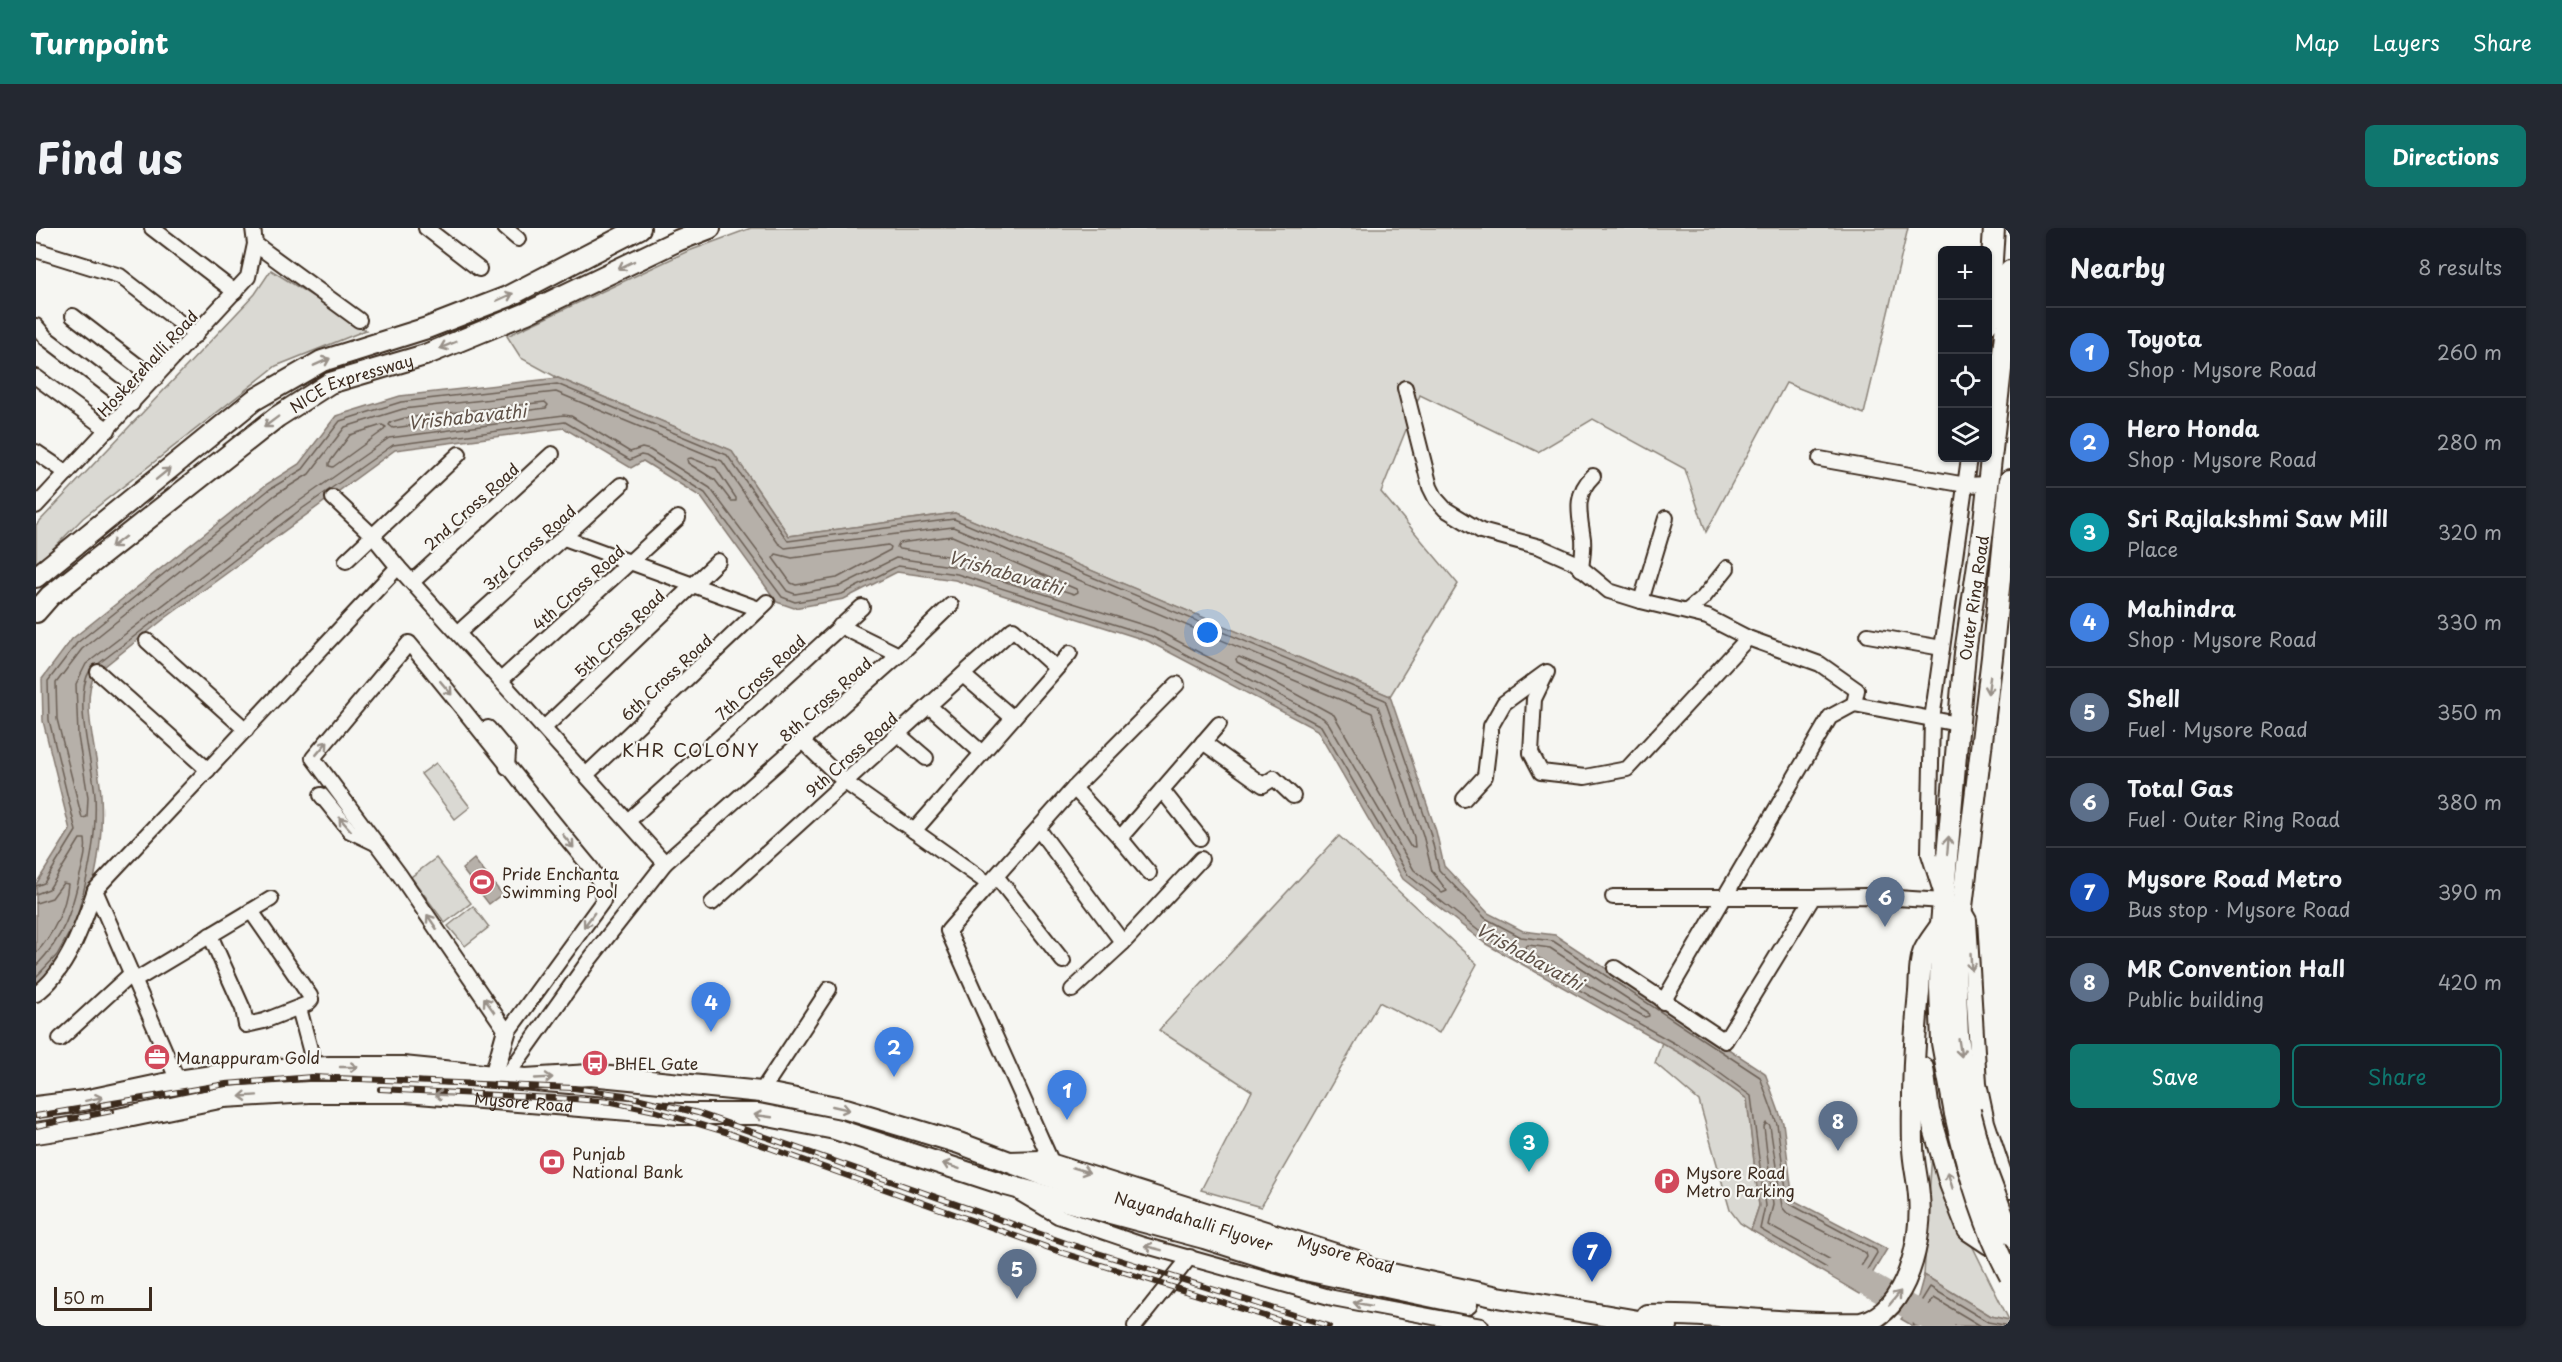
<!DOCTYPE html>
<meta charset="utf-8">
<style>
body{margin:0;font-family:"Playpen Sans",sans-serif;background:#242831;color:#f1f3f6}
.controls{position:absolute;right:18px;top:18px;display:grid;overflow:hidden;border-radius:9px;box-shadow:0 2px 4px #0004}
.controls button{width:54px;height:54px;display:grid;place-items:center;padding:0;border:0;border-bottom:2px solid #363941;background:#171b24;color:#f1f3f6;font:30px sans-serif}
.scale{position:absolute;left:18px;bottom:15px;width:98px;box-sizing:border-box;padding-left:6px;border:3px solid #3b2a1e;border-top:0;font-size:16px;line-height:21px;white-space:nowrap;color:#3b2a1e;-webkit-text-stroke:4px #f6f6f2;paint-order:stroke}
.you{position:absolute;left:1172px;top:405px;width:21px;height:21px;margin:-15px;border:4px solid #fff;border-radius:50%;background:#1a73e8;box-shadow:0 0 0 9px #1a73e833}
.badge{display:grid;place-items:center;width:39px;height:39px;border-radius:50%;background:#0f766e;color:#fff;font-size:20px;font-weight:700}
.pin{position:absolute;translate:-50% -50px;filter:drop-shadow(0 2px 3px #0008)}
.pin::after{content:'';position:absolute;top:32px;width:21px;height:18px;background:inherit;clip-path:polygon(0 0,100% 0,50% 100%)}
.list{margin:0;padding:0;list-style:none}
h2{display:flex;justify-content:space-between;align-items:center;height:78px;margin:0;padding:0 24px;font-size:26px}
h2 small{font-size:20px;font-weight:400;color:#9ea1a6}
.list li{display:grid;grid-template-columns:39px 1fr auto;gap:18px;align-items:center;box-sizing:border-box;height:90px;padding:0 24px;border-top:2px solid #363941}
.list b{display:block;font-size:22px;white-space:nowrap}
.list p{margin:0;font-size:20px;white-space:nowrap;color:#9ea1a6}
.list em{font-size:20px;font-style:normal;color:#9ea1a6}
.actions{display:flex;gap:12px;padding:18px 24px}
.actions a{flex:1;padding:14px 0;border:2px solid #0f766e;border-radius:9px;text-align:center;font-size:21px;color:#0f766e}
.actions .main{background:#0f766e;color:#fff}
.icon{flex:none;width:33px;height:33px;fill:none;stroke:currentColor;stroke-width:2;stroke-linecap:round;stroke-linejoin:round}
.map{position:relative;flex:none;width:1974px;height:1098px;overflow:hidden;border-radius:9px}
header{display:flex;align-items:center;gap:36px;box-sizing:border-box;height:84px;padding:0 30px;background:#0f766e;color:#fff}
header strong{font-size:28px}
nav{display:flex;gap:33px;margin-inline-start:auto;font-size:21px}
.intro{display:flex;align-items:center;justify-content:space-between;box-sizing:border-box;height:144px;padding:0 36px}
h1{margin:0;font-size:42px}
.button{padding:15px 27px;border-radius:9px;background:#0f766e;color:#fff;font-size:21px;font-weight:700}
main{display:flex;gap:36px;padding:0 36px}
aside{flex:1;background:#171b24;border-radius:9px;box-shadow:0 2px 4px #0004}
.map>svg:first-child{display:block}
.green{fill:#dad9d3;stroke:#8a8278;stroke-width:1.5}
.water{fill:#b6b0a9;stroke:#857a71;stroke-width:1.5}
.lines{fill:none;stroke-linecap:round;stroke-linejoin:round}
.shore{stroke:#6c6056;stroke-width:1.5}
.river{stroke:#b6b0a9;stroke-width:24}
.minor-casing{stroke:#3b2a1e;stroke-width:18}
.highway-casing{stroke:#3b2a1e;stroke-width:24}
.minor{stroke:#f6f6f2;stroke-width:14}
.highway{stroke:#f6f6f2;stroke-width:20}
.rail-casing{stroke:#3b2a1e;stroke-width:6}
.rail{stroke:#f6f6f2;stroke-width:4;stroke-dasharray:11;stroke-linecap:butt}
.highway-bridge-casing{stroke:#3b2a1e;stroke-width:24;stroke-linecap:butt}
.highway-bridge{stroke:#f6f6f2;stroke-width:20}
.oneway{stroke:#989088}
.labels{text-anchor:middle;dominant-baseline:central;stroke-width:4.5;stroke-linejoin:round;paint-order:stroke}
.street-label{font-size:16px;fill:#3b2a1e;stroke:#f6f6f2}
.poi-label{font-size:16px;fill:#3b2a1e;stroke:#f6f6f2;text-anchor:start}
.water-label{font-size:18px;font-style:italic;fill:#605248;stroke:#f6f6f2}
.neighbourhood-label{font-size:18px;letter-spacing:1.5px;fill:#3b2a1e;stroke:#f6f6f2}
</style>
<header>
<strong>Turnpoint</strong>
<nav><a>Map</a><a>Layers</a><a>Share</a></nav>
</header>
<div class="intro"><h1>Find us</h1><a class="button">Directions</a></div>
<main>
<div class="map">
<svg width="1974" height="1098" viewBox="0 0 1974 1098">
<rect width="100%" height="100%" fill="#f6f6f2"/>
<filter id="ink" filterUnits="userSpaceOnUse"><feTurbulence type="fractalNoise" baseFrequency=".0167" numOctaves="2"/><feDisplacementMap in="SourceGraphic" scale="12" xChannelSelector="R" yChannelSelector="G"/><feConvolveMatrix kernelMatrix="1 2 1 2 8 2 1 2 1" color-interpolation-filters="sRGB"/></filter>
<g filter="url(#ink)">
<g class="green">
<path d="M715 0H1872L1828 186 1750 155 1670 304 1649 241 1557 191 1502 224 1384 167 1345 264 1422 356 1354 468 919 285 753 308 695 222 522 150 485 130 471 108 650 24Z"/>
<path d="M235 42 330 102 240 138 47 290 0 338V297L219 66Z"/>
<path d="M400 535 434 579 419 591 385 546Z"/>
<path d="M1303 608 1441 736 1403 805 1343 774 1225 979 1165 962 1216 863 1123 802Z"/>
<path d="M400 630 435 675 409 695 375 649Z"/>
<path d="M437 678 453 699 429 718 412 698Z"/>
<path d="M1626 814 1656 832 1711 871 1723 978 1715 1002 1704 995 1694 982 1663 873 1619 835Z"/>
<path d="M1896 924 1921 987 1973 1092 1955 1088 1888 1047Z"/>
</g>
<g class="water">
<path d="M522 150 695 222 753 308 919 285 1354 468 1400 603 1408 638 1452 685 1487 703 1519 707 1729 845 1747 895 1757 972 1851 1021 1824 1066 1715 1002 1723 978 1711 871 1656 832 1450 716 1367 651 1281 502 1112 413 919 352 861 344 808 371 758 380 741 374 665 269 607 233 595 240 528 200 359 222 128 391 59 446C43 474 64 536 65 568 68 619 56 689 25 731 18 740 8 749 0 757V656L34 602 7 493 6 451 36 411 231 256 263 236 300 188 364 168Z"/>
<path d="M438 631 466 666 453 676 426 641Z"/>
<path d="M1888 1047 1955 1088 1973 1092 1974 1098H1877L1865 1091 1882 1069Z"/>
</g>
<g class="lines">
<g class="shore">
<path d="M520 164 686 233 742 315 749 320 917 299 1342 478 1387 607 1396 643 1411 663 1406 665 1378 642 1293 496 1287 490 1117 400 922 339 860 330 804 358 759 366 751 363 674 260 614 222 606 220 594 224 535 188 528 187 353 210 255 279 50 436 40 456 42 508 52 569 51 589 46 590 21 491 20 455 46 421 239 267 273 246 309 199 367 181Z"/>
<path d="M509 174 512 177 510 180 357 200 353 197 355 194 369 190Z"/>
<path d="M346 197 350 199 348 202 297 239 293 238V235L314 207Z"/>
<path d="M655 230 680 240 700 270V273H695L679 252 652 235 651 231Z"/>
<path d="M916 308 1040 361 1042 364 1038 366 925 330 863 321 861 319 863 315Z"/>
<path d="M852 317 855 319 854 322 801 350 760 357 755 355 737 330 740 326 756 330Z"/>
<path d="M1203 429 1336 485 1378 609 1379 619 1374 618 1298 487 1201 434 1200 431Z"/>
<path d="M0 658 8 655 40 603 13 492 12 453 41 415 234 261 267 241 304 193 365 174 521 156 691 227 752 313 918 291 1349 472 1394 604 1403 642 1449 690 1485 709 1517 713 1724 849 1741 896 1752 975 1840 1022 1841 1025 1823 1055 1820 1057 1724 1001 1729 978 1715 868 1659 827 1453 711 1372 647 1285 498 1115 408 921 346 862 338 806 366 759 374 746 369 669 265 610 228 605 227 594 232 529 194 357 217 260 285 62 436"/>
<path d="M0 666 13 661 44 611H49C51 623 47 635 44 647 35 685 28 709 0 738"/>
<path d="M0 675 16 670 27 655 32 656C30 680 17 707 0 725"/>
<path d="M43 681C53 644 61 607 59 568 57 534 36 472 54 442"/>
<path d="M1492 717 1514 720 1612 784 1613 788 1609 789 1490 723 1489 719Z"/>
<path d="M0 749 21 727 37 698"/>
<path d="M1730 895 1734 898 1746 979 1751 985 1830 1025 1831 1029 1820 1046 1732 997 1737 977 1728 899Z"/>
<path d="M1878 1098 1876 1088 1894 1059 1952 1094 1974 1098"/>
<path d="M1886 1098 1885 1089 1898 1070 1945 1098"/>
</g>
<path class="river" d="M1803 1039 1906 1098"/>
<defs>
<g id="minor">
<path d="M116 0 199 64"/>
<path d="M390 0 443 41"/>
<path d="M469 0 482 11"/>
<path d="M219 16 323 92"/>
<path d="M0 22 84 48 160 107"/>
<path d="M37 88 119 151"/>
<path d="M0 98 10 110 96 176"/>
<path d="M0 149 72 202"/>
<path d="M1369 160 1394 259 1400 271 1409 281 1445 303 1504 319 1538 334 1573 363 1605 373 1671 389 1712 410 1784 436 1821 462 1818 476"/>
<path d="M0 224 31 245"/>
<path d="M1784 231 1930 257 1952 256"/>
<path d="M297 270 336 307 362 339"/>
<path d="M0 278 212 49 219 16 217 0"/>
<path d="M528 310 723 381"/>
<path d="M310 333 423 226"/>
<path d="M1545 341C1546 331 1548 321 1547 311 1544 288 1537 267 1557 248"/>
<path d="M376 354 516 226"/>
<path d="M1605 373 1630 290"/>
<path d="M1651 383 1667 370 1691 340"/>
<path d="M804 398 863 427"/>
<path d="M422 405 585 257"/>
<path d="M1832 407 1906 420"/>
<path d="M111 413 210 502"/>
<path d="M62 444 172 542"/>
<path d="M1511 444 1498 471 1495 525 1505 544 1549 549 1591 541 1712 410"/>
<path d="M927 447 977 490"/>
<path d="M465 452 642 290"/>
<path d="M893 478 946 525"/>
<path d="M452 500 472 524 471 539"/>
<path d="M508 500 682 333"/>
<path d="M862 506 890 530"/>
<path d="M766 513 809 554 953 656 1038 560 1141 456"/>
<path d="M1167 514 1227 557 1238 550 1257 568"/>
<path d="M550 547 731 374"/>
<path d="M1038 560 1084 610"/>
<path d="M1126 562 1164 610"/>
<path d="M285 567 314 603 339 615"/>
<path d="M1428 571 1449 548 1455 498 1468 475 1509 445"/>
<path d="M592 593 826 379"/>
<path d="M1003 602 1087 715 1036 762"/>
<path d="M878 603 1034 425"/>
<path d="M1113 645 1084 610 1183 496"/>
<path d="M960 648 1027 733"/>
<path d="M953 656 912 703 1015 933"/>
<path d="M1577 669H1777"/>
<path d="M676 675 977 401 1020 440"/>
<path d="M1929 685 1933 692 1943 856 1951 894 1974 963"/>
<path d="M174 707 207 781 210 797 228 793 271 776 275 772 274 768 215 683"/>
<path d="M1087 715 1165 631"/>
<path d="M1579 740 1689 813 1777 669 1828 668 1908 673 1893 626 1896 491 1933 230"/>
<path d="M98 753 235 671"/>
<path d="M0 766C31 744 47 697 59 662"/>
<path d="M1627 774 1794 489 1818 476 1922 496"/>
<path d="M263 780 279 840"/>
<path d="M24 811 95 746"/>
<path d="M456 848 469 801 363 646 277 530 373 415C435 489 493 566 555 640L565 656 567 673 473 802 459 848"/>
<path d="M470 849 554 731 629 635 863 427 915 377"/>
<path d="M142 853 59 662 362 339 629 635"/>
<path d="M725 864 793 761"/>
<path d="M973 931 1005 930 1328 1032"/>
<path d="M985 966 1022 988 1107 1017 1297 1070 1445 1098"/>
<path d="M1099 1098 1154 1029"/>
</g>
<g id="highway">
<path d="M1952 95 1958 0"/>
<path d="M0 349 218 172 286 133 391 100 471 69 604 0"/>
<path id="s1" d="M0 384 14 368 241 189 294 155 389 127 491 85 643 12 674 0"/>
<path d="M1887 840 1893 883 1914 956 1932 1002 1953 1016 1974 1023"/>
<path id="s2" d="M0 879 48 873 142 853 218 842 294 839H367L489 851 554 847 725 864 810 881 923 915 1005 946 1170 995 1272 1028 1462 1069 1631 1098"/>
<path d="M1934 883 1922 809 1919 737 1956 429 1974 252"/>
<path id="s3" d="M1919 886 1906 815 1904 760 1905 697 1929 425 1947 302 1970 97 1974 43"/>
<path id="s4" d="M0 905 53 897 188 869 273 864H370L643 886H722L799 901 970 957 1168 1010 1269 1042 1431 1076"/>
<path d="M1611 1087C1679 1085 1758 1098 1825 1095 1872 1085 1887 1008 1883 968 1882 951 1877 935 1877 918 1876 867 1878 815 1883 764 1884 752 1883 734 1888 723 1892 714 1900 705 1905 697"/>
</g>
</defs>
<use href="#minor" class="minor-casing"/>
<use href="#highway" class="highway-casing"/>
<use href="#minor" class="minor"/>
<use href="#highway" class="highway"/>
<defs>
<g id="rail">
<path d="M344 861 538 871 576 874 619 883 692 905 1027 1025 1261 1098"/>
<path d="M0 888 190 856 276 849 538 860 588 867 662 885 1030 1015 1293 1098"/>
<path d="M0 898 76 883"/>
</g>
</defs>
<use href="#rail" class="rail-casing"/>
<use href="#rail" class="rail"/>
<defs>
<g id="highway-bridge">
<path d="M1934 883 1949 940 1974 1006"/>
<path d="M1919 886C1931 941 1947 997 1974 1048"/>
</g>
</defs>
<use href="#highway-bridge" class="highway-bridge-casing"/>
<use href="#highway-bridge" class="highway-bridge"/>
</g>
<defs><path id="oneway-shaft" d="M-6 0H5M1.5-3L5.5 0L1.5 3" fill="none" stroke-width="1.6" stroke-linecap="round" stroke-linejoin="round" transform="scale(1.5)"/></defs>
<g class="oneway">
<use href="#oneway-shaft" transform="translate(590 37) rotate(154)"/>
<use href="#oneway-shaft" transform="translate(469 69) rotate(-24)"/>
<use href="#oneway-shaft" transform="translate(412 117) rotate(158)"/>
<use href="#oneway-shaft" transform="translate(286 134) rotate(-24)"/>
<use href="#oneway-shaft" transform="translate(235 194) rotate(143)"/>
<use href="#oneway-shaft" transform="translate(127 246) rotate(-39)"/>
<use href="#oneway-shaft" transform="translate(82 314) rotate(142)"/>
<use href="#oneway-shaft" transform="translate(1953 457) rotate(98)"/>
<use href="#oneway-shaft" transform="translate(410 460) rotate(50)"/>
<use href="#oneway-shaft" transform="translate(286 520) rotate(-50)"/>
<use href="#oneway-shaft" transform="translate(309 596) rotate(-131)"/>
<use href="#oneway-shaft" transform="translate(532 613) rotate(50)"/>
<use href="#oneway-shaft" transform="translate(1912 617) rotate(-85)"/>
<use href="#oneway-shaft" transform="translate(553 692) rotate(126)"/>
<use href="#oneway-shaft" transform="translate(396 694) rotate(-124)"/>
<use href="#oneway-shaft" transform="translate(1935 734) rotate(87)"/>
<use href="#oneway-shaft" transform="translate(453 777) rotate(-125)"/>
<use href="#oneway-shaft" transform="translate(1924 820) rotate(81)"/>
<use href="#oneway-shaft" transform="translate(313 839)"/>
<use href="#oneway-shaft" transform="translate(508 850) rotate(-3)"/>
<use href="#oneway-shaft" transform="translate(407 867) rotate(-176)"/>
<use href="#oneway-shaft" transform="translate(212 868) rotate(176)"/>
<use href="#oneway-shaft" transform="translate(58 871) rotate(-12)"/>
<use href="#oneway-shaft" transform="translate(805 880) rotate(13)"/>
<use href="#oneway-shaft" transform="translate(727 888) rotate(-172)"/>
<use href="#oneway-shaft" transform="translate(915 938) rotate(-161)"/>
<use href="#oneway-shaft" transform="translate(1045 942) rotate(17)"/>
<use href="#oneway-shaft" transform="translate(1914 952) rotate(-107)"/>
<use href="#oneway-shaft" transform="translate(1117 1020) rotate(-166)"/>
<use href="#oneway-shaft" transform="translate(1859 1070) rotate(-51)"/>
<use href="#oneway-shaft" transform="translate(1326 1076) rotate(-169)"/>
</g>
</g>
<defs>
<symbol id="stadium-disc" viewBox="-11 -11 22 22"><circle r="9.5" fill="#d1495b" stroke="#f6f6f2"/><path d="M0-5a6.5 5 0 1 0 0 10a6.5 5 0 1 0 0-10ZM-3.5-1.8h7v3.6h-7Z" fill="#fff"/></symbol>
<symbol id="office-disc" viewBox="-11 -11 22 22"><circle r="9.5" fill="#d1495b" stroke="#f6f6f2"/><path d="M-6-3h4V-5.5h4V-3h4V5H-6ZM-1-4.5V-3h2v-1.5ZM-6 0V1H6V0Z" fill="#fff"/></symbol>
<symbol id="bus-disc" viewBox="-11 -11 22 22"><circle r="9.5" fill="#d1495b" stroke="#f6f6f2"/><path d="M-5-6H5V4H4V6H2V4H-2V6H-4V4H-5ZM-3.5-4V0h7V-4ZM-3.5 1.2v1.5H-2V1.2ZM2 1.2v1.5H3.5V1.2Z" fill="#fff"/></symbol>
<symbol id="bank-disc" viewBox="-11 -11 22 22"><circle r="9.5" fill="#d1495b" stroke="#f6f6f2"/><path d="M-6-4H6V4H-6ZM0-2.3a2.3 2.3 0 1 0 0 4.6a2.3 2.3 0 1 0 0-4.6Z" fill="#fff"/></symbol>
<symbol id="parking-disc" viewBox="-11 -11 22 22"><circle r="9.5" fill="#d1495b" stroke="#f6f6f2"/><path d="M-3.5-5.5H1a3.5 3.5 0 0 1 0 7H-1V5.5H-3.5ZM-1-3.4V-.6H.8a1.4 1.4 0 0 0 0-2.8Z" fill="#fff"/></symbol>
</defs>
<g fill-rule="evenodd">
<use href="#stadium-disc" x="431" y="639" width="30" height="30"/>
<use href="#office-disc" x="106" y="814" width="30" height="30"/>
<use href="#bus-disc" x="544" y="820" width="30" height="30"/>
<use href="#bank-disc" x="501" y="919" width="30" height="30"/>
<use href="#parking-disc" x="1616" y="938" width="30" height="30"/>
</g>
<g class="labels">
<g class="street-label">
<text transform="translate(111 135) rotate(-47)">Hoskerehalli Road</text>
<text stroke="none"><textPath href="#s1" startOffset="393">NICE Expressway</textPath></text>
<text transform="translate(435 278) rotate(-42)">2nd Cross Road</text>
<text transform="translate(493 319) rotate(-42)">3rd Cross Road</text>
<text transform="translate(542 359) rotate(-42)">4th Cross Road</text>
<text stroke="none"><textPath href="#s3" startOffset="519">Outer Ring Road</textPath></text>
<text transform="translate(583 405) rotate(-44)">5th Cross Road</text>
<text transform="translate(630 449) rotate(-43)">6th Cross Road</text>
<text transform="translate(724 449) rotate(-43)">7th Cross Road</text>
<text transform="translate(789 471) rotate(-42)">8th Cross Road</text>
<text transform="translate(815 526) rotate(-42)">9th Cross Road</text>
<text stroke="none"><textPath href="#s4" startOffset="492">Mysore Road</textPath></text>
<text stroke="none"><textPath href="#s2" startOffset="1182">Nayandahalli Flyover</textPath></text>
<text transform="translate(1310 1025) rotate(16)">Mysore Road</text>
</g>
<g class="poi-label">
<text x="466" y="645">Pride Enchanta<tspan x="466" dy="18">Swimming Pool</tspan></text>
<text x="140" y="829">Manappuram Gold</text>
<text x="578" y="835">BHEL Gate</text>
<text x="536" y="925">Punjab<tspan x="536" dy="18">National Bank</tspan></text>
<text x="1650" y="944">Mysore Road<tspan x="1650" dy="18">Metro Parking</tspan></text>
</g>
<g class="water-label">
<text transform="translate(431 188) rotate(-6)">Vrishabavathi</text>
<text transform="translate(970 344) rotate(16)">Vrishabavathi</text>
<text transform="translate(1494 728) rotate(29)">Vrishabavathi</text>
</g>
<g class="neighbourhood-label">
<text x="655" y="521">KHR COLONY</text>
</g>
</g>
</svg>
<div class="controls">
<button>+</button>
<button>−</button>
<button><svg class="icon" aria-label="locate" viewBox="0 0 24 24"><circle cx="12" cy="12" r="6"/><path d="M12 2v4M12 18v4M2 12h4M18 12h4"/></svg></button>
<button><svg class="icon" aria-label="layers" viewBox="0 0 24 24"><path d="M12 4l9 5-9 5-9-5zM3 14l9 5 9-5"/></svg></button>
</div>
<div class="scale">50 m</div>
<div class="you"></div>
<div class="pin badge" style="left:1031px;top:892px;background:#3f7fe0">1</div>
<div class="pin badge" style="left:858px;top:849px;background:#3f7fe0">2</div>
<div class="pin badge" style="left:1493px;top:944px;background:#0f9aa8">3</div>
<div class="pin badge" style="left:675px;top:804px;background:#3f7fe0">4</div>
<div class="pin badge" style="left:981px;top:1071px;background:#5c6f8a">5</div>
<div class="pin badge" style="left:1849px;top:699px;background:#5c6f8a">6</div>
<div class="pin badge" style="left:1556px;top:1054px;background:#1a4fb4">7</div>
<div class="pin badge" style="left:1802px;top:923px;background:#5c6f8a">8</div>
</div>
<aside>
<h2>Nearby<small>8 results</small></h2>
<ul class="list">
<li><span class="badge" style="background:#3f7fe0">1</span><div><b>Toyota</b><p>Shop · Mysore Road</p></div><em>260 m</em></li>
<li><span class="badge" style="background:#3f7fe0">2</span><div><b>Hero Honda</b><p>Shop · Mysore Road</p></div><em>280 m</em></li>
<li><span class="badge" style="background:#0f9aa8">3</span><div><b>Sri Rajlakshmi Saw Mill</b><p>Place</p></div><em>320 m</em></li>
<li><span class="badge" style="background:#3f7fe0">4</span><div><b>Mahindra</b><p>Shop · Mysore Road</p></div><em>330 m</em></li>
<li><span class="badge" style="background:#5c6f8a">5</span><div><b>Shell</b><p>Fuel · Mysore Road</p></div><em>350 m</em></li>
<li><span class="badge" style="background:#5c6f8a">6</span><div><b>Total Gas</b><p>Fuel · Outer Ring Road</p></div><em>380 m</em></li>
<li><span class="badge" style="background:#1a4fb4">7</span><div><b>Mysore Road Metro</b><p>Bus stop · Mysore Road</p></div><em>390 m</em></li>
<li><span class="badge" style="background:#5c6f8a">8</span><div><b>MR Convention Hall</b><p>Public building</p></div><em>420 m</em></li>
</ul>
<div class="actions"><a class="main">Save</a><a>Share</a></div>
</aside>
</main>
